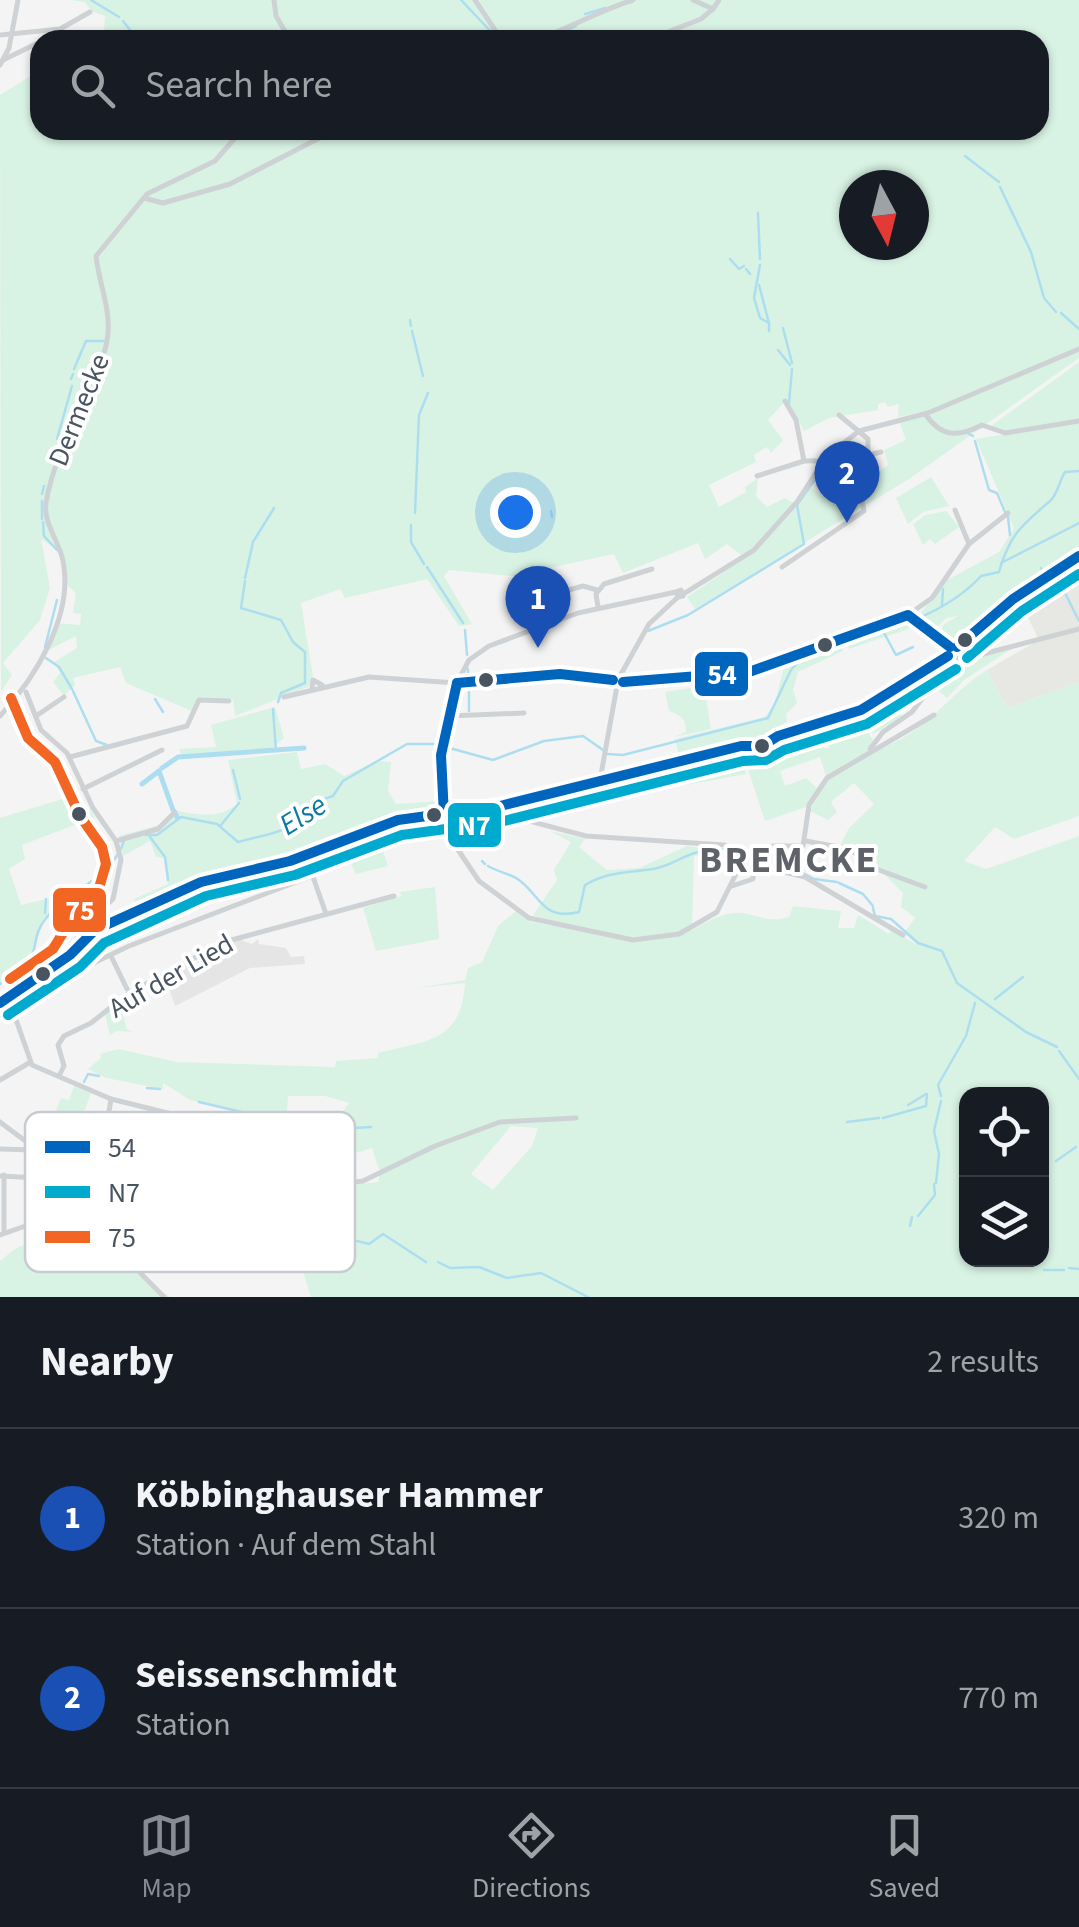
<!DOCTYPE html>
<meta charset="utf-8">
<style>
body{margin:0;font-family:"Source Sans 3",sans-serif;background:#20242c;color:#f1f3f6}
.controls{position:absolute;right:30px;bottom:30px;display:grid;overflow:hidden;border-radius:20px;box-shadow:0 2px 8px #0004}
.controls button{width:90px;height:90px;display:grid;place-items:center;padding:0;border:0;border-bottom:2px solid #363941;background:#171b24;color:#f1f3f6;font:50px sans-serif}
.compass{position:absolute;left:839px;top:170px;width:90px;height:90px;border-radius:50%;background:#171b24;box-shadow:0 2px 8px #0004;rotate:173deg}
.you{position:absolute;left:515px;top:512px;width:35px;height:35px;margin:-25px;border:8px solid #fff;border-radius:50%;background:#1a73e8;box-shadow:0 0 0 15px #1a73e833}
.badge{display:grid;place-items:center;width:65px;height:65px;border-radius:50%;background:#858c94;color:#fff;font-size:32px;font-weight:700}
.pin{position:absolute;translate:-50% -82px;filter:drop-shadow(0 2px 5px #0008)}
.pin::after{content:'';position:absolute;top:52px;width:35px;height:30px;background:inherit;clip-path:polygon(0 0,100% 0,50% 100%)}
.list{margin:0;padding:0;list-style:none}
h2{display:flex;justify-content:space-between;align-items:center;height:130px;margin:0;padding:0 40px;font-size:42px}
h2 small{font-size:32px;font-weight:400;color:#9ea1a6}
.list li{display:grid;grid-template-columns:65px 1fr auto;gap:30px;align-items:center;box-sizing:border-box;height:180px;padding:0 40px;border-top:2px solid #363941}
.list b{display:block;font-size:38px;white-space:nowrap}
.list p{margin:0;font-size:32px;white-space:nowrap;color:#9ea1a6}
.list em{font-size:32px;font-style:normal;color:#9ea1a6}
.icon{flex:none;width:55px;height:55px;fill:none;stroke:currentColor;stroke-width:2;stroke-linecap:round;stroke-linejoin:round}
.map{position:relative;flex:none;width:1079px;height:1297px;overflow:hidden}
.search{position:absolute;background:#171b24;box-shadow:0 2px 8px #0004;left:30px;right:30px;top:30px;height:110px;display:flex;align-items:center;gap:25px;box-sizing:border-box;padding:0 35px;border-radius:30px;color:#9ea1a6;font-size:38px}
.sheet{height:490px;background:#171b24}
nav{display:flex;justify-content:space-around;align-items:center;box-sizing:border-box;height:140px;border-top:2px solid #363941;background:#171b24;font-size:28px;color:#9ea1a6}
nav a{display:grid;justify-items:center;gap:5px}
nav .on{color:#858c94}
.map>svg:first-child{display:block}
.commercial{fill:#e7e7e3}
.education{fill:#e5e5e6}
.green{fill:#d8f3e4;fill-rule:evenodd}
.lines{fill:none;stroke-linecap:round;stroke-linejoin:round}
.stream{stroke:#addef0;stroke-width:2.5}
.canal{stroke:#addef0;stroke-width:5}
.minor{stroke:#cfd2d4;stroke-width:5}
.major{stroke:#caced2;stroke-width:8}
.bus-1-casing{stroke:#fff;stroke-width:18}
.bus-2-casing{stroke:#fff;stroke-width:18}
.bus-3-casing{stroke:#fff;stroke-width:18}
.bus-1{stroke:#0065bd;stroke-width:10}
.bus-2{stroke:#00a9ce;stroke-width:10}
.bus-3{stroke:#f26522;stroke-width:10}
.bus-dot{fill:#495461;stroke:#fff;stroke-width:4}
.labels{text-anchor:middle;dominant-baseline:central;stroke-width:8;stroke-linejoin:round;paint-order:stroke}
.street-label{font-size:28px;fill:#495461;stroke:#fff}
.water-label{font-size:30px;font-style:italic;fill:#0a7aa5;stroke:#fff}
.district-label{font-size:38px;font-weight:bold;letter-spacing:2.5px;fill:#5f6268;stroke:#fff}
.key{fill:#fff;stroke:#c8ccd0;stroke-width:2.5}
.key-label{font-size:28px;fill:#495461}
.line-badge{stroke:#fff;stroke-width:4}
.badge-label{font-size:28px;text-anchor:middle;font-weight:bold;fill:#fff}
</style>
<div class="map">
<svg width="1079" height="1297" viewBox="0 0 1079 1297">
<rect width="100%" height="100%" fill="#f4f4f4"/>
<path class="commercial" d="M1079 559V682L1007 708 987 670 1039 640 1018 598Z"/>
<path class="education" d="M238 939 252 944 258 939 259 944 286 948 291 957 304 956 305 964 250 968 175 1006 165 976 193 962 196 966 207 953Z"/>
<g class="green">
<path d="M71 0H1079V347L928 411 898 417 899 404 888 407 885 402 878 404V410L829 418 804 431 787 399 768 420 783 440 771 453 767 447 754 455 756 462 709 485 719 507 746 492 745 487 758 478 756 496 767 507 785 498 794 503 808 486 835 503 888 465 884 450 906 440 899 421 929 415 1079 351V358L909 479 695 609 687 597 745 558 727 544 705 559 698 543 623 573 614 554 513 576 449 570 444 576 472 624 459 626 427 579 345 598 340 589 301 603 313 676 308 687 235 716 233 699 198 700 194 712 126 683 120 667 73 678 75 685 64 696 53 682 60 673 54 662 77 648 76 636 47 651 56 623 80 625 81 614 73 613 76 593 67 585 61 545 53 547 41 539 50 588 40 620 3 663 12 675 1 692 0 95 40 70V130H1039V40H90L104 30 105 16 91 11 85 2ZM854 185H914V245H854Z"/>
<path d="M1079 362V420L1004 432 991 426Z"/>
<path d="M1079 422V554L956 643 940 633 944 624 958 616 946 618 933 631 915 620 947 580 999 552 1014 528 976 439Z"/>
<path d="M931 477 949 506 923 512 908 524 896 498Z"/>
<path d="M946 511 959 527 935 544 930 539 923 545 913 524 925 515Z"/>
<path d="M904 619 914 627 849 649 847 641Z"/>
<path d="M840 643 843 651 798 672 793 690 797 703 786 714 787 722 749 742 680 759 675 739 765 717 775 703 785 663Z"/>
<path d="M1016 646 964 680 947 698 933 686 965 662Z"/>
<path d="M987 670 1007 708 1079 682V816L1014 839 995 827 964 861 986 869 1079 836V1297H311L299 1259 239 1267 250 1212H300L317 1190 378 1182 380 1173 372 1148 349 1155 353 1168 324 1178 320 1164 287 1160 254 1165 232 1110 190 1100 163 1083V1089L106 1078 88 1069 101 1058 100 1054 118 1049 177 1062 335 1067 336 1061 378 1058V1053C427 1040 461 1043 465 983L416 988 465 980 468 968 482 962 498 926 516 911 531 922 572 929 533 915 557 880 554 870 571 842 550 831 585 839 579 847 607 870 639 868 687 846 728 851 694 856 692 930C709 921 727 909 748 914 763 918 772 922 789 917L793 906 841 911 838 928H854L858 915 889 934 891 930 918 945 904 933 915 918 901 907 903 893 879 869 840 846 849 828 874 804 854 783 831 802 837 812 828 820 810 811 827 779 820 757 780 771 785 786 806 778 817 788 806 807 765 821 745 760 804 742 829 749 826 725 860 713 873 741 867 751C920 742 945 696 987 670ZM966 1094H1042V1260H966ZM288 1096H325L349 1103 342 1113 337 1110 286 1121ZM511 1126 538 1128 532 1146 493 1190 471 1174Z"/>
<path d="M704 686 711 729 674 737 686 732C686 719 681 715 669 711L665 692Z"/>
<path d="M891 697 903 718 873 734 862 711Z"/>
<path d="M275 707 284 738 269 751 181 754 179 749 216 747 211 725Z"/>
<path d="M743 749 746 774 686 785 683 771 671 773 669 766Z"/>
<path d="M297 752 301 769 325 764 344 776 377 761 391 762 388 791 396 804 439 801V813L367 827 291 859 238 871 137 907 134 899 168 884 164 858 156 857 150 841 123 856 119 836 159 825 177 811C200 815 218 819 237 804L228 760Z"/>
<path d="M66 798 76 812 90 809 95 817 22 845 25 859 9 869 21 905 80 891 44 918 30 961 0 983V818Z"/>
<path d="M377 832 388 866 356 874 345 852Z"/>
<path d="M435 887 439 939 376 951 363 908 401 896 400 892Z"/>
<path d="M119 1003 127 1029 133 1032 116 1031 110 1035 105 1015Z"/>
<path d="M74 1086 91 1093 79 1126 60 1123 52 1153 38 1155 34 1146 45 1138 61 1098 69 1100Z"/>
<path d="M70 1225 115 1248 155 1291V1286L170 1297H0V1261C6 1257 14 1248 21 1246 43 1239 55 1255 70 1225Z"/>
</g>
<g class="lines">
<g class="stream">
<path d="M91 0 119 17"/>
<path d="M461 0 497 38"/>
<path d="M585 14 605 8"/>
<path d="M123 21 138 40"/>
<path d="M555 35 576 26"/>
<path d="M965 156 999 182"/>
<path d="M1000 187 1031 252 1044 298 1056 312"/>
<path d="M758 213 760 259"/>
<path d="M730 259 739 269 744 266"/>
<path d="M760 265 754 298 760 318 769 323V331"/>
<path d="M746 269 750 274"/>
<path d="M759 285 769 323"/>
<path d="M1061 313 1079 329"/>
<path d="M410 320 411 326"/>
<path d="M783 328 792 363"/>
<path d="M412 331 423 376"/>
<path d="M778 350 790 365"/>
<path d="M74 369 86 341H104"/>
<path d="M71 379 73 374"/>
<path d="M789 403 792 369"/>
<path d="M969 434 973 436"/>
<path d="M57 439 72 386"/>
<path d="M975 441 989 490 997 493 1005 512"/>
<path d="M816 478 821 470"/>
<path d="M42 494 44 486"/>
<path d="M42 501V519"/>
<path d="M551 511 552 517"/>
<path d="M415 513 419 415 428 393"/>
<path d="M1008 517 1010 535"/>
<path d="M43 522 44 536 57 550"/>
<path d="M411 525V542L424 564"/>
<path d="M1001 563 1079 523"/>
<path d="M427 567 463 623"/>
<path d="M1041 568 1043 571"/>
<path d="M1050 577 1064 591 1079 621"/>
<path d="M245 578 253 542 274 508"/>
<path d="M245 581 241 608 281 620 293 642 305 652V683L281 693 278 702"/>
<path d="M942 605 943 589"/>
<path d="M465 630 467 655"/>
<path d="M648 631 688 615 804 544 797 505 814 481"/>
<path d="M884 633 896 655 913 647"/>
<path d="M45 647 57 600"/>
<path d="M46 658 59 667 72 689"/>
<path d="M468 669V680"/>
<path d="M469 687V711"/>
<path d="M73 691 96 741 107 745"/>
<path d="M155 699 163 712"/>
<path d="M273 709 276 751"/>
<path d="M607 754 623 755 768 718 791 670 800 660C859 637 939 623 981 576L999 572C1010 534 1021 526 1050 501 1058 494 1059 481 1065 472L1079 471"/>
<path d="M233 770 240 799"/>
<path d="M221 825 239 803"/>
<path d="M146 835H157L181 817 217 824 238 842C269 833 298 833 312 803L333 796 343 781 407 744H435L493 760 544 741 583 736 603 750"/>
<path d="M150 837 165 857 168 880"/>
<path d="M715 851 724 849"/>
<path d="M482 861 485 864"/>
<path d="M488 866C498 872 511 874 519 880 541 896 542 921 579 912L585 885C610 871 627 873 653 869 673 866 690 849 712 851"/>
<path d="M775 867 790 866 814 879 837 882"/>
<path d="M839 883 863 894 873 906"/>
<path d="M873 908 875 916 891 919 918 943 942 951 957 983 1026 1032 1057 1047"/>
<path d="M45 913 46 899"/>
<path d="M0 984C49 960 25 942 47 917 70 890 112 878 124 841"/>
<path d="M995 999 1023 977"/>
<path d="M1059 1051 1079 1079"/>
<path d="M84 1082 88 1074 99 1076"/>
<path d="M147 1088 160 1089"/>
<path d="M941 1096 938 1085 966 1036 975 1003"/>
<path d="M199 1102 246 1113 263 1127"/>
<path d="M908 1105 926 1094"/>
<path d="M883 1118 926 1106 927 1094"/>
<path d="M847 1122 879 1118"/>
<path d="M265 1128 318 1116"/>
<path d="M355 1128 371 1127"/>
<path d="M1056 1161 1076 1147"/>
<path d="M227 1163 229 1166"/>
<path d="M267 1183 292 1207 339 1226 341 1237 369 1244 383 1234 426 1262"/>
<path d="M936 1183 939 1154 934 1131 941 1101"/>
<path d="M918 1216 935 1195 934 1184"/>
<path d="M910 1226 912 1217"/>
<path d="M438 1262 450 1268 479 1267 507 1278 541 1273 588 1297"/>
<path d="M1069 1268 1079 1269"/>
<path d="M1044 1270H1064"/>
</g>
<g class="canal">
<path d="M162 768 178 757 304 748"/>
<path d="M142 784 159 771 173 810"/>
<path d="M176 815 177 817"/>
</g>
<g class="minor">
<path d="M274 0 276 16 290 40"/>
<path d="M475 0 499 36 509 40"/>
<path d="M713 9 719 0"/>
<path d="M0 35 60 29 90 12"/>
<path d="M536 40C570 28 598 11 633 0"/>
<path d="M647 40 701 19 713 9 693 0"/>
<path d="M3 60 40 42"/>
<path d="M0 65 9 48 18 0"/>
<path d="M144 198 163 203 230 184 335 130"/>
<path d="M839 415 868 439V455L881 452"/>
<path d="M926 415C942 438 959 437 982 425L1005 433 1079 421"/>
<path d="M849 472 866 451"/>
<path d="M757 476 804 461"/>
<path d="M955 510 969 544"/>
<path d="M782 567 864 511C859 476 840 458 804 461L796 420 785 401"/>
<path d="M681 590 683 596 678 597 676 592Z"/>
<path d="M562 592 583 586 597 590"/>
<path d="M676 592 578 613 489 646 469 660 457 683 441 755 448 835 479 881 529 918 633 940 679 934 717 912 746 854"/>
<path d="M683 594 754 550 797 502 826 457 859 431 928 413 1079 349"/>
<path d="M598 607 596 594 604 584 652 569"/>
<path d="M909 615 950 647"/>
<path d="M964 659 1079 629"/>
<circle cx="618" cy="681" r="5"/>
<path d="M620 676 649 624 678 597"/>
<path d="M623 682 749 672 908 615 932 598 969 544 1008 513"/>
<path d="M312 688 313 680 322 685"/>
<path d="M26 692 41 730 67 753 93 808 116 841 121 860 113 899 86 924 65 957"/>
<path d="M284 697 369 677 471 684 549 675 613 680"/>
<path d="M0 716C35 678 74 616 63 561 59 541 43 523 46 503 55 446 92 400 106 346 114 314 99 286 96 256L147 194 215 161 242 130"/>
<path d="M36 716 64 697"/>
<path d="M449 716 524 713"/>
<path d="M870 749 883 732 912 712 941 674 961 666 964 659 957 656"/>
<path d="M70 757 187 726 199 700 229 701"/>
<path d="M600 780 617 686"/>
<path d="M83 789 162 750"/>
<path d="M500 806 506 815 586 836 724 845 776 870 805 877 903 935"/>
<path d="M116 841 158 829 175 812"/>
<path d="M806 841 849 849 879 870 925 887"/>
<path d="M752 856 772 846H803L809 805 827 778 934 715"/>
<path d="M312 874 326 914"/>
<path d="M732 886 753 879 755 859"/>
<path d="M111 956 127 989"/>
<path d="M8 997 32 1065 111 1099 184 1117 218 1146 234 1168 301 1189 363 1181 435 1146 500 1122 576 1118"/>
<path d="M18 1016 54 982 129 946 309 877 365 835"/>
<path d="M59 1076 64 1066 58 1045 64 1036 91 1023 129 993 224 942 394 896"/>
<path d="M0 1080 29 1063"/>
<path d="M0 1122 28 1143 44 1192 57 1215 115 1247 164 1297"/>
<path d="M0 1149 32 1150"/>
<path d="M202 1164 225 1156"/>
<path d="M4 1175V1231"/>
<path d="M0 1176 39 1178"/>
<path d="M140 1182C152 1197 158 1218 173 1230 189 1243 218 1238 243 1251"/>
<path d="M68 1195 89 1198 189 1189 182 1235"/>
<path d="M74 1224 113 1214 156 1210"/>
<path d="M0 1235 57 1215 96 1157 99 1123 109 1111 111 1099"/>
<path d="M134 1244 182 1235"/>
<path d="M151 1269 212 1266 232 1245"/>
</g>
<g class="major">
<circle cx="953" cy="652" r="6"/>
<path d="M957 647 1013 599 1079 556"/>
<path d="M0 1003 70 955 95 930 201 882 290 861 398 820 500 806 821 724 870 706 948 656"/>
</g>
<defs>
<g id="bus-1">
<path d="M957 647 1013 599 1079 556"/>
<path d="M623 682 749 672 908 615 950 647"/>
<path d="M457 683 560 674 613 680"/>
<path d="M444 815 441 755 457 683"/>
<path d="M0 1003 70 955 95 930 201 882 290 861 398 820 500 806 741 746H762L778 736 861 710 948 656"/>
</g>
<g id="bus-2">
<path d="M967 658 1022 611 1079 574"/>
<path d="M8 1015 80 967 104 943 206 896 295 875 402 835 504 821 743 761 766 760 784 750 867 724 956 669"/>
</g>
<path id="bus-3" d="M10 979 53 949 74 915 97 895 106 864 102 847 80 816 55 762 28 738 11 698"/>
</defs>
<use href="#bus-1" class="bus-1-casing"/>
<use href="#bus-2" class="bus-2-casing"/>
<use href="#bus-3" class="bus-3-casing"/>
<use href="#bus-1" class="bus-1"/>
<use href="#bus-2" class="bus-2"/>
<use href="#bus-3" class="bus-3"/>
</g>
<g class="bus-dot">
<circle cx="965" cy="640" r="9"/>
<circle cx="825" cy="645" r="9"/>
<circle cx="486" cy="680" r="9"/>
<circle cx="762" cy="746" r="9"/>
<circle cx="79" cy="814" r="9"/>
<circle cx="434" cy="815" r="9"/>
<circle cx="43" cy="974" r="9"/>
</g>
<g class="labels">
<g class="street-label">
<text transform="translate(79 410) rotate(-68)">Dermecke</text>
<text transform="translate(171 976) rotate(-30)">Auf der Lied</text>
</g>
<g class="water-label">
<text transform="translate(303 815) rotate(-32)">Else</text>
</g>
<g class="district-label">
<text x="789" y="860">BREMCKE</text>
</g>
</g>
<rect x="25" y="1112" width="330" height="160" rx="15" class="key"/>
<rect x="45" y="1141" width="45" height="12" fill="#0065bd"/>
<rect x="45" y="1186" width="45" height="12" fill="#00a9ce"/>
<rect x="45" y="1231" width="45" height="12" fill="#f26522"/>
<g class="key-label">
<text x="108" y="1157">54</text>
<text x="108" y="1202">N7</text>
<text x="108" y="1247">75</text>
</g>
<g class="line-badge">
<rect x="693" y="650" width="57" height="48" rx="10" fill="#0065bd"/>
<rect x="446" y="801" width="57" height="48" rx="10" fill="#00a9ce"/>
<rect x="51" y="886" width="57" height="48" rx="10" fill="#f26522"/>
</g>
<g class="badge-label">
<text x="722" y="684">54</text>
<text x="474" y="835">N7</text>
<text x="80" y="920">75</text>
</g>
</svg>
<div class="controls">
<button><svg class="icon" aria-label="locate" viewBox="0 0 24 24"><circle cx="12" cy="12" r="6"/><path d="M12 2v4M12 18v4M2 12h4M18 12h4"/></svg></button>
<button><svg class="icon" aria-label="layers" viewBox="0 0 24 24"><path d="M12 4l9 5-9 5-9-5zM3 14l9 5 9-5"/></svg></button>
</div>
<svg class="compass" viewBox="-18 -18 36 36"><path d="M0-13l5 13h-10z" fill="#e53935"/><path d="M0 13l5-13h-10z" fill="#9ea1a6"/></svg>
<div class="you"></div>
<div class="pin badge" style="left:538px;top:648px;background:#1a4fb4">1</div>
<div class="pin badge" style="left:847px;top:523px;background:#1a4fb4">2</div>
<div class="search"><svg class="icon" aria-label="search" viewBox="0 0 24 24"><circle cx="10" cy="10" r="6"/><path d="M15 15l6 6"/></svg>Search here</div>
</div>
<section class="sheet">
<h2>Nearby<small>2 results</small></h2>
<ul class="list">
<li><span class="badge" style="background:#1a4fb4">1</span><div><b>Köbbinghauser Hammer</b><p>Station · Auf dem Stahl</p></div><em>320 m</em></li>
<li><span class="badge" style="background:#1a4fb4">2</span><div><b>Seissenschmidt</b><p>Station</p></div><em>770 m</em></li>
</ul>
</section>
<nav>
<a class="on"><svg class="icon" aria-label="map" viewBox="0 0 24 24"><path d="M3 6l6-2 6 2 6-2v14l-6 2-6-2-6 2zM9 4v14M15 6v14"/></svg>Map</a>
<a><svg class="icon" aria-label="directions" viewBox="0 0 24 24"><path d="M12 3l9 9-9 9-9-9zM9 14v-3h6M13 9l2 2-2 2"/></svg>Directions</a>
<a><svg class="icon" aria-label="saved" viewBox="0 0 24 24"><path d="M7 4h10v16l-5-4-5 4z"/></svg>Saved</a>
</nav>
